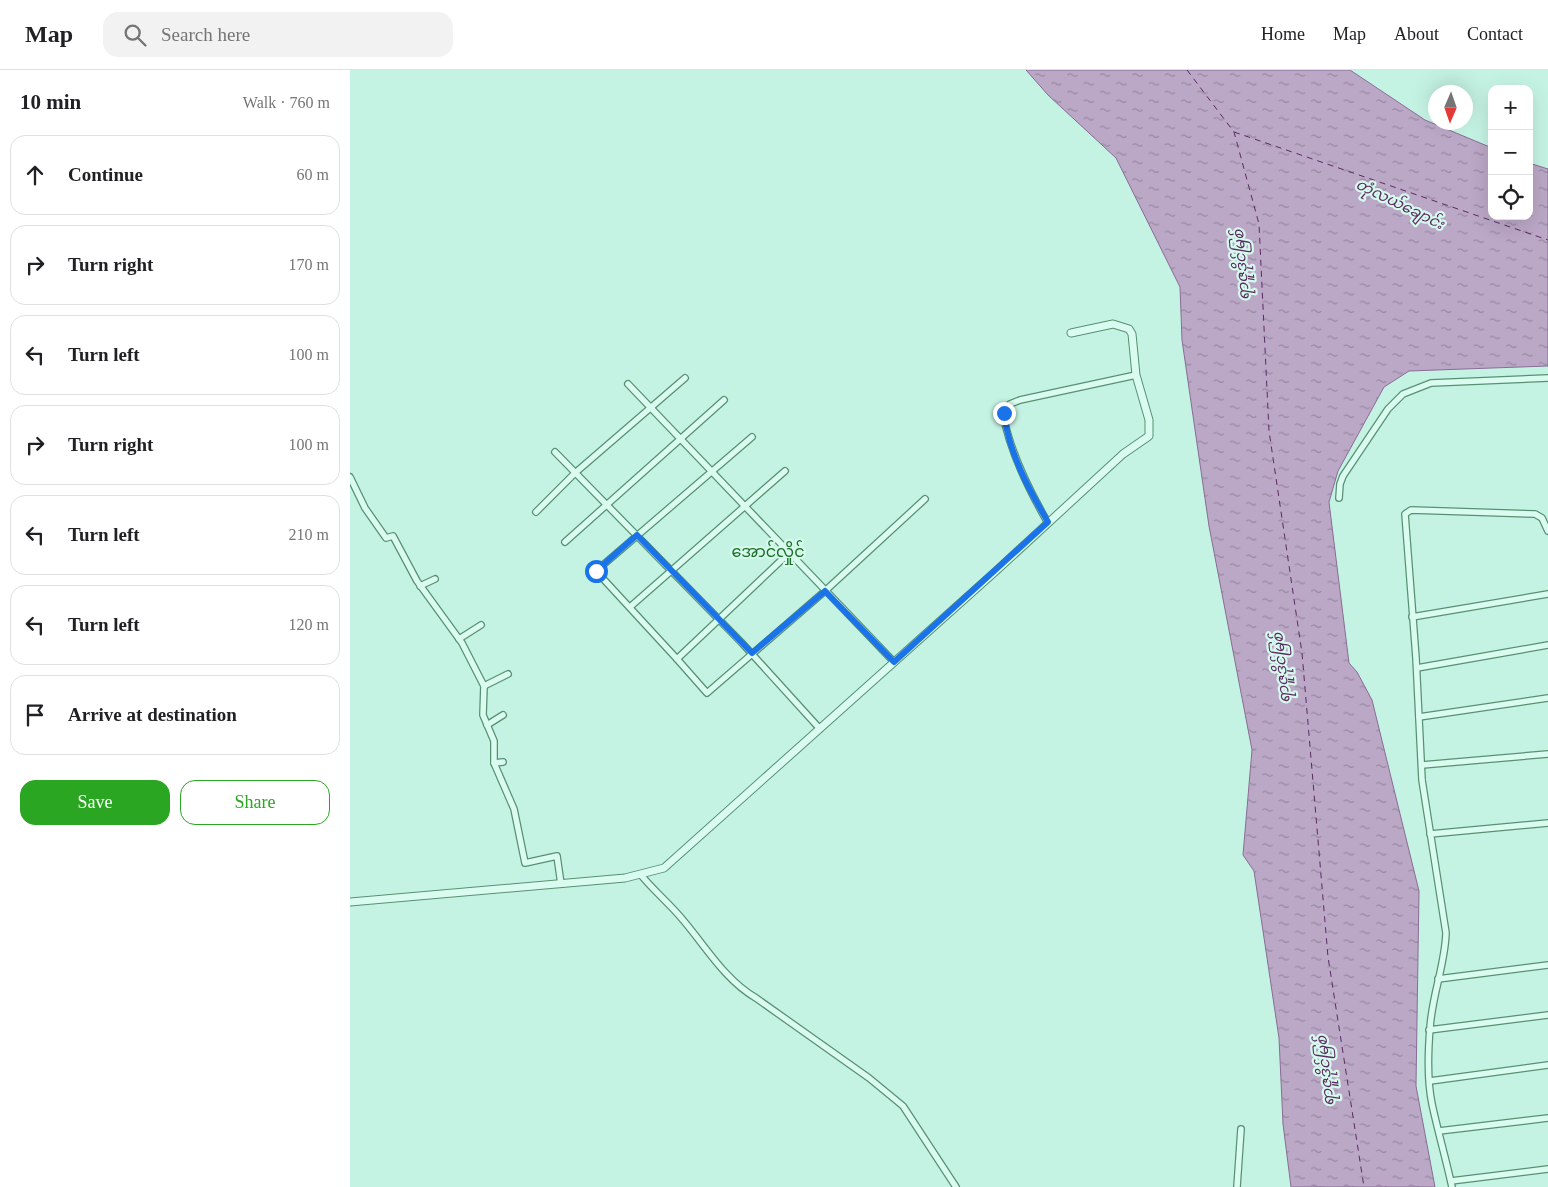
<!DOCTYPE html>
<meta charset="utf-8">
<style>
body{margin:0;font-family:"Times New Roman","Noto Sans Myanmar",serif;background:#f2f2f2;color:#202124}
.controls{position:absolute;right:15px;top:15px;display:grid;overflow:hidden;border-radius:10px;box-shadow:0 5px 20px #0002}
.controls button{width:45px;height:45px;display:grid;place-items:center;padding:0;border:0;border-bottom:1px solid #e0e0e0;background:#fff;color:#202124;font:25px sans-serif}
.compass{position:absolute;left:1078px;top:15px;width:45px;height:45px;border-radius:50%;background:#fff;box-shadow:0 5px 20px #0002;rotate:182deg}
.stop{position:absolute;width:15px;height:15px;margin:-11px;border:4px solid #1a73e8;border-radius:50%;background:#fff}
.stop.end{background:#1a73e8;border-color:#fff;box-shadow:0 1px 5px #0008}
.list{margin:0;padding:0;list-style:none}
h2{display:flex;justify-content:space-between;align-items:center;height:65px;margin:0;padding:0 20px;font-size:21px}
h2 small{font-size:16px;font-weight:400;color:#757577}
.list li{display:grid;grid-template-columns:32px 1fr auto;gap:15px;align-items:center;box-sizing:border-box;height:80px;margin:0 10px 10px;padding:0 10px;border:1px solid #e0e0e0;border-radius:15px}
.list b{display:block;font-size:19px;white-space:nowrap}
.list em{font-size:16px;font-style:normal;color:#757577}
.actions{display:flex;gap:10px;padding:15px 20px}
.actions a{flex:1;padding:11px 0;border:1px solid #2aa622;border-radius:15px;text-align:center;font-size:18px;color:#2aa622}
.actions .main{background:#2aa622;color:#fff}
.icon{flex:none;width:28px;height:28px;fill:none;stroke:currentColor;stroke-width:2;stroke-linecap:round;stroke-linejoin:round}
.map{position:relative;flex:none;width:1198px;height:1117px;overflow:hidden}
header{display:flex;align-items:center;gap:30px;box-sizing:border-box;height:70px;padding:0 25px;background:#fff;border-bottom:1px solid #e0e0e0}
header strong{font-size:24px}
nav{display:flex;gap:28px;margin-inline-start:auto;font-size:18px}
.search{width:350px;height:45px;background:#f2f2f2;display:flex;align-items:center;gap:12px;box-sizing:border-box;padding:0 18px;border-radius:15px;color:#757577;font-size:19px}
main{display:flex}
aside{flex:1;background:#fff}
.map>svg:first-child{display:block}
.water{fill:url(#water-ripples);stroke:#896c95}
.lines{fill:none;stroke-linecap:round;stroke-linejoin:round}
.ferry{stroke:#5a2c60;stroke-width:1;stroke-dasharray:6 5;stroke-linecap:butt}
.minor-casing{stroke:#589073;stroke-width:8}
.tertiary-casing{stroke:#589073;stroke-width:9}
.minor{stroke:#dafcf0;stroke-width:5.5}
.tertiary{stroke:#dafcf0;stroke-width:7}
.route{stroke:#1a73e8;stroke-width:6}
.labels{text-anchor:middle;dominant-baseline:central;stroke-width:4.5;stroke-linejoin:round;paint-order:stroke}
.water-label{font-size:15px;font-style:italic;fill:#5a2c60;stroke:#d6f9ed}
.quarter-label{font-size:16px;fill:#197026;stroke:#d6f9ed}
</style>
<header>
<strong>Map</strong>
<div class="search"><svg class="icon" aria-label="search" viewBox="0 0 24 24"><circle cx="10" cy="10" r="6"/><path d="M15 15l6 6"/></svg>Search here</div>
<nav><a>Home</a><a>Map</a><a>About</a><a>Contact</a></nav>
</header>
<main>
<aside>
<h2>10 min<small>Walk · 760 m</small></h2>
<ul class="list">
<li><svg class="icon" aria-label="ahead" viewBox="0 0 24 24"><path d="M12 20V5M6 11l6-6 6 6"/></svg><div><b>Continue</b></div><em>60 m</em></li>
<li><svg class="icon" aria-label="right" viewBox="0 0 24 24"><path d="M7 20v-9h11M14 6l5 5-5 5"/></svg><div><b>Turn right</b></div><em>170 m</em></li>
<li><svg class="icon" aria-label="left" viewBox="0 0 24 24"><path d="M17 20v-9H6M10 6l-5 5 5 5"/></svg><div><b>Turn left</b></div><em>100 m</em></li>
<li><svg class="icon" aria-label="right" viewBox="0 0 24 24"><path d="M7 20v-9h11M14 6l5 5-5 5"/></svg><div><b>Turn right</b></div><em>100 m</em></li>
<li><svg class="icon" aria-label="left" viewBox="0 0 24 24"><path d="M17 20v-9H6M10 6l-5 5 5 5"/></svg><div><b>Turn left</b></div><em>210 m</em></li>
<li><svg class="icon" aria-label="left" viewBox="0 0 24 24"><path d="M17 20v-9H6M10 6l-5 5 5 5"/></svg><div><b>Turn left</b></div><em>120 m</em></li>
<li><svg class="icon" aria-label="arrive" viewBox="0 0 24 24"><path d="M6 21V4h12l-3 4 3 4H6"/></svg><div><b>Arrive at destination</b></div></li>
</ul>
<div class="actions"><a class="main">Save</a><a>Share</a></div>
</aside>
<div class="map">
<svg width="1198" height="1117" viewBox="0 0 1198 1117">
<defs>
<pattern id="water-ripples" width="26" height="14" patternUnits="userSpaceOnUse" patternTransform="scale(1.25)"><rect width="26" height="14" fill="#bba7c6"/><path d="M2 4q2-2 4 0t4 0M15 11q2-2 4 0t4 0" fill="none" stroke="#9789a1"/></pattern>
</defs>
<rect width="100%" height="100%" fill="#c5f3e3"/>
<path class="water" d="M676 0H1000L1075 50 1142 78V146H1179V93L1198 99V296L1059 301 1034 317 988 401 979 432 999 593 1007 602 1022 630 1069 821 1066 1016 1085 1117H941L933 1054 929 968 904 801 893 785 902 680 859 456 832 270 830 217 766 88 698 25Z"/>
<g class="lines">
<g class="ferry">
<path d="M837 0 884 62 909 154 919 361 952 583 978 887 1014 1117"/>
<path d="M884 62 1198 170"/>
</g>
<defs>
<g id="minor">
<path d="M278 314 544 592"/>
<path d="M402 367 246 501 327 589 440 482"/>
<path d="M205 382 392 573 470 659"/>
<path d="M0 407 15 438 36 468 43 466 67 511 112 573 134 616 133 645 144 671V693L164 739 175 793 207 786 211 814"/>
<path d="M989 428 990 414 993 406 1038 339 1053 324 1081 313 1198 308"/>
<path d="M186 442 225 403 335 308"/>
<path d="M698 453C679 420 659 381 653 343L660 334 670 330 786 305"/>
<path d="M215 472 374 330"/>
<path d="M70 516 85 509"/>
<path d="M280 537 435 401"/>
<path d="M1062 547 1198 524"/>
<path d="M109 569 131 555"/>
<path d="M327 589 357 623 475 521 575 429"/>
<path d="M1067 598 1198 575"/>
<path d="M134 616 158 604"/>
<path d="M1069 647 1198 628"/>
<path d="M137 655 153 645"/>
<path d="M144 693 153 692"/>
<path d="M1072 695 1198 684"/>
<path d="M1080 764 1198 753"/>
<path d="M291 805C304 821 320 834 333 850 356 877 375 910 406 928L519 1008 553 1036 606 1117"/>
<path d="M1088 909 1198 895"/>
<path d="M1079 960 1198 945"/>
<path d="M1080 1011 1198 995"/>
<path d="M1089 1061 1198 1048"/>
<path d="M1101 1111 1198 1099"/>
<path d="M887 1117 891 1059"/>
<path d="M1102 1117C1096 1089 1088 1062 1082 1034 1077 1010 1078 982 1080 958 1082 925 1095 895 1096 863L1072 710 1066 588 1055 444 1061 440 1185 444 1192 448 1198 461"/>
</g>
<path id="tertiary" d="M0 832 275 808 314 798 646 501 773 384 799 366V350L786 305 782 264 779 259 763 254 721 263"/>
</defs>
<use href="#minor" class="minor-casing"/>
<use href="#tertiary" class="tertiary-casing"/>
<use href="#minor" class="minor"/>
<use href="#tertiary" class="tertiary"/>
</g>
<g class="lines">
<path class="route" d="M246 501 287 465 402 583 475 521 544 592 698 452C679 420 658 381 654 343"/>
</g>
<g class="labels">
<g class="water-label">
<text transform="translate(1050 134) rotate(26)">တုံလယ်ချောင်း</text>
<text transform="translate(891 195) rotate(-95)">ရာဇူဒိုင်မြစ်</text>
<text transform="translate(931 598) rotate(-96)">ရာဇူဒိုင်မြစ်</text>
<text transform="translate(975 1001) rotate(-96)">ရာဇူဒိုင်မြစ်</text>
</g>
<g class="quarter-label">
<text x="418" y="481">အောင်လှိုင်</text>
</g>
</g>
</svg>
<div class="controls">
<button>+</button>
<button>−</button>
<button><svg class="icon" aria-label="locate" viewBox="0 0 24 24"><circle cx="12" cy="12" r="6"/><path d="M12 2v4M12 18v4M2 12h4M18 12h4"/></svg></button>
</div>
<svg class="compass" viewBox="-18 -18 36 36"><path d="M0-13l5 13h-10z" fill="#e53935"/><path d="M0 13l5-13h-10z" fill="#757577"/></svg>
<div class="stop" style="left:246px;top:501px"></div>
<div class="stop end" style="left:654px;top:343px"></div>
</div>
</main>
